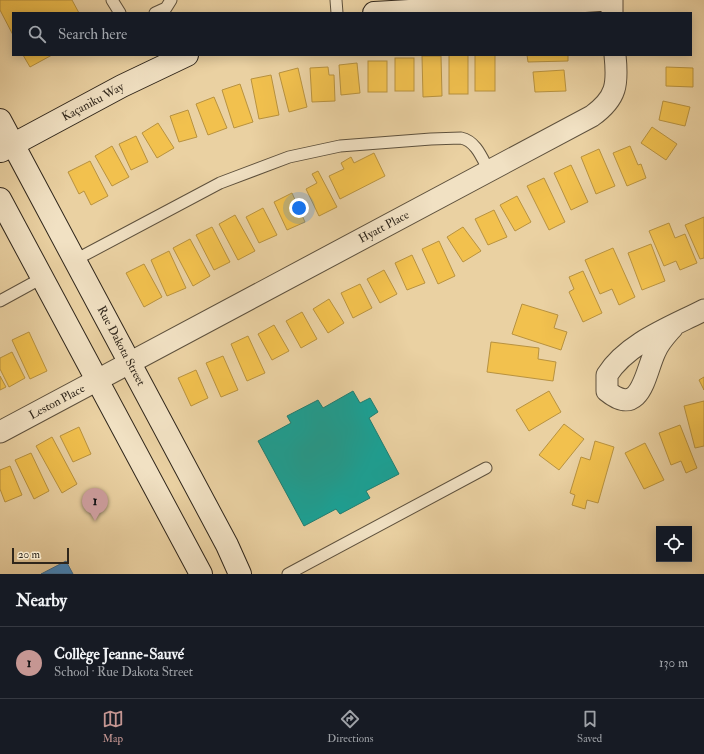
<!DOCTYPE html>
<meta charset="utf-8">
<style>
body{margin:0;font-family:"IM FELL Double Pica",serif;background:#20242c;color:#f1f3f6}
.controls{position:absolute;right:12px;bottom:12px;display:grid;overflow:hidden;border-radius:0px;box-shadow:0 2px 10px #0003}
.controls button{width:36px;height:36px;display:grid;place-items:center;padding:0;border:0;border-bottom:1px solid #363941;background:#171b24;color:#f1f3f6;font:20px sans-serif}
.scale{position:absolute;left:12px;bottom:10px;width:57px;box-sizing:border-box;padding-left:4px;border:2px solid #2f261b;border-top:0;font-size:11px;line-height:14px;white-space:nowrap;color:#2f261b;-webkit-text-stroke:3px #f1e1c3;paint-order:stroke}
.you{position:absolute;left:299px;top:208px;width:14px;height:14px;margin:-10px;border:3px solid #fff;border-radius:50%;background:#1a73e8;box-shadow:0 0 0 6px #1a73e833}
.badge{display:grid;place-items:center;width:26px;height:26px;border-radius:50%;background:#c59692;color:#111;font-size:13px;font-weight:700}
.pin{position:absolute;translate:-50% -33px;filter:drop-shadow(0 1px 2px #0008)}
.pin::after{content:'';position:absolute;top:21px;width:14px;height:12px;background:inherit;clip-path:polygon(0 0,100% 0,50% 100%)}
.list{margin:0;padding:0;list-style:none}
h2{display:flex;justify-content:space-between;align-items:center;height:52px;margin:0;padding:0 16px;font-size:17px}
h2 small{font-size:13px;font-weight:400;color:#9ea1a6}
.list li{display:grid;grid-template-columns:26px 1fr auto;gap:12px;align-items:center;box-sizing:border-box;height:72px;padding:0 16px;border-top:1px solid #363941}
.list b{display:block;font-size:15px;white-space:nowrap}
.list p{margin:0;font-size:13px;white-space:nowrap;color:#9ea1a6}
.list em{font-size:13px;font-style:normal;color:#9ea1a6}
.icon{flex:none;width:22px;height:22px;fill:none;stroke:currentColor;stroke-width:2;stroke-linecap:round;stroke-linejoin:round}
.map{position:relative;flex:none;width:704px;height:574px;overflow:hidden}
.search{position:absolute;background:#171b24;box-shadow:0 2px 10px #0003;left:12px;right:12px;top:12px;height:44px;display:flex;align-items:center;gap:10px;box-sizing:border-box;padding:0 14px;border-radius:0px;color:#9ea1a6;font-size:15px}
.sheet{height:124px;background:#171b24}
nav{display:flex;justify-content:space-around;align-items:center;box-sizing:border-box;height:56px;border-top:1px solid #363941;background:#171b24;font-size:11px;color:#9ea1a6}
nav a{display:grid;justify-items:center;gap:2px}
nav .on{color:#c59692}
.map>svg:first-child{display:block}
.homes{fill:#f2c14e;stroke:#b8923f}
.schools{fill:#3f88c5;stroke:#3a6b92}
.public{fill:#17a398;stroke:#1e7e72}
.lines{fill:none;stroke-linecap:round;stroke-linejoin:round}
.lane-casing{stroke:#5e513d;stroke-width:13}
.street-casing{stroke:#5e513d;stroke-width:23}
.secondary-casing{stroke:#2f261b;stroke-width:24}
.lane{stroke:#f1e1c3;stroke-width:11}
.street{stroke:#f1e1c3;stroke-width:21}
.secondary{stroke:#f1e1c3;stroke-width:22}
.labels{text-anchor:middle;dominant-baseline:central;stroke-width:4;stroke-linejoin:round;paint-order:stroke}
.street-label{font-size:12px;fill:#2f261b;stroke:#f1e1c3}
</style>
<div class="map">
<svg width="704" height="574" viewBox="0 0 704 574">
<rect width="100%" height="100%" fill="#ead1a2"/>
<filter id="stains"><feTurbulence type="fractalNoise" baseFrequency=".005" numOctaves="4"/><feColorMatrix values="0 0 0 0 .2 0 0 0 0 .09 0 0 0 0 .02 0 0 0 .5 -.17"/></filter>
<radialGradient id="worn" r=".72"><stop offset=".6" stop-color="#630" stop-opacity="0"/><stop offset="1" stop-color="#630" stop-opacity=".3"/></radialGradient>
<g class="homes">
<path d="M0 0H72L79 13H13V35L0 10Z"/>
<path d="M23 55H52L30 67Z"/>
<rect x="449" y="55" width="19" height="39"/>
<rect x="475" y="55" width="20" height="36"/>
<path d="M527 55H568V61L528 62Z"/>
<path d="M422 56H441L442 96 423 97Z"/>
<rect x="395" y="58" width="19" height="33"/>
<rect x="368" y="61" width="19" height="31"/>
<path d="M357 63 360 93 341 95 339 65Z"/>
<path d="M328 67 329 75H334L335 101 312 102 310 68Z"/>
<path d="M666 67 693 68V87L666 86Z"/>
<path d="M298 68 307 107 289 112 279 73Z"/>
<path d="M564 70 566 91 535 92 533 72Z"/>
<path d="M271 75 279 115 259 119 251 79Z"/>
<path d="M240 84 253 122 234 128 222 90Z"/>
<path d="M214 97 227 128 208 135 196 104Z"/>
<path d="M663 101 690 107 685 126 659 120Z"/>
<path d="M188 110 197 137 179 142 170 116Z"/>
<path d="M158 123 174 148 157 158 142 133Z"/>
<path d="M652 127 677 144 666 160 641 143Z"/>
<path d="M136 136 148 162 131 170 119 144Z"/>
<path d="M112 146 129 177 112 186 95 156Z"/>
<path d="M630 146 638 165 641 164 646 178 627 186 613 153Z"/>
<path d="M599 149 615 186 596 194 581 157Z"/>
<path d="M374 153 385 176 340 199 329 176 344 169 341 163 351 157 354 163Z"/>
<path d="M90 161 108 196 91 205 84 191 79 194 68 172Z"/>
<path d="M571 165 588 202 571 210 554 173Z"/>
<path d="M318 171 337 207 319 216 306 189 317 183 312 174Z"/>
<path d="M544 178 565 222 549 230 527 186Z"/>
<path d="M292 193 305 222 287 230 274 202Z"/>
<path d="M517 196 531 222 515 231 500 205Z"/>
<path d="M263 208 277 235 259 243 246 217Z"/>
<path d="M494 210 507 237 488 245 475 219Z"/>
<path d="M235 215 255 251 238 260 219 224Z"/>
<path d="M704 217V258L700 259 685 225Z"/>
<path d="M669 223 675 238 685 234 697 263 680 270 676 261 664 266 649 231Z"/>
<path d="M212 227 230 262 214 270 196 235Z"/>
<path d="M463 227 481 251 463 262 447 237Z"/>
<path d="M190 239 210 276 193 286 173 248Z"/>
<path d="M439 241 455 276 438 284 422 249Z"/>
<path d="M651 244 665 281 642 290 628 253Z"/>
<path d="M613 248 635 297 619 305 612 289 600 294 585 260Z"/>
<path d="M169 251 186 288 167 296 151 260Z"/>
<path d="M412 255 425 283 407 290 395 263Z"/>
<path d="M144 264 162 297 144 307 126 273Z"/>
<path d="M384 270 397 294 380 303 367 279Z"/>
<path d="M583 271 602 313 583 322 569 292 574 289 569 277Z"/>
<path d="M360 284 372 308 353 318 341 293Z"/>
<path d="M329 299 344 323 328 333 313 309Z"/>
<path d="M522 304 558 315 554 328 567 332 561 350 512 334Z"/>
<path d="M302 312 317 339 301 348 286 321Z"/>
<path d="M274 325 289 351 272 360 258 334Z"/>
<path d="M29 332 47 371 30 379 12 340Z"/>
<path d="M248 336 265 373 247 381 231 344Z"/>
<path d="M491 342 539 348 538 359 556 362 553 381 487 372Z"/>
<path d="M12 352 25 378 9 387 0 369V358Z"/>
<path d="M223 356 238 390 221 397 206 363Z"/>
<path d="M196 370 208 398 191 406 178 378Z"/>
<path d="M0 376 6 387 0 390Z"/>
<path d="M704 377V390L699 380Z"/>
<path d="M549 391 561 412 529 431 516 410Z"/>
<path d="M704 401V446L695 448 684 406Z"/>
<path d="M564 424 584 439 559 470 539 455Z"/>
<path d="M680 425 697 468 686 473 681 461 671 465 659 433Z"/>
<path d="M79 427 91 454 73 462 60 436Z"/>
<path d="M52 437 77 484 62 493 36 446Z"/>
<path d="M595 441 614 447 598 503 587 500 585 509 572 505 575 495 570 493 581 457 590 460Z"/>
<path d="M645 443 664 480 644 489 625 453Z"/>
<path d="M31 453 49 491 34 499 15 460Z"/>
<path d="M10 466 22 495 5 502 0 489V470Z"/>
</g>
<path class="schools" d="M66 561 73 574H41Z"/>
<path class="public" d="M353 391 360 403 370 398 378 412 369 418 399 474 366 491 370 498 340 514 336 509 304 526 258 441 291 423 287 416 318 400 323 408Z"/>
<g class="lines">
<defs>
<g id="lane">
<path d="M112 0 120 13"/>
<path d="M336 0 337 13"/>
<path d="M155 13 166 8 171 0"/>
<path d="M75 260 220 183 289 157 340 146 431 139 461 138C476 141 482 158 489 171"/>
<path d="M0 301 42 278"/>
<path d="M288 574 486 468"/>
</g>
<g id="street">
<path d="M612 0V13"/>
<path d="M673 327C666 335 659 342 655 352 645 373 641 419 607 391V375C627 343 671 327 704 310"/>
<path d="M0 432 592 116C617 98 618 84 615 55"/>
</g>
<g id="secondary">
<path d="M374 13 602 0"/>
<path d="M0 120 227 545 240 574"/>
<path d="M1 151 122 86 187 55"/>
<path d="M0 199 201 574"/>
</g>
</defs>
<use href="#lane" class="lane-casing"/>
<use href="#street" class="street-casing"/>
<use href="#secondary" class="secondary-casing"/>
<use href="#lane" class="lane"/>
<use href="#street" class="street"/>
<use href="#secondary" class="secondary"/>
</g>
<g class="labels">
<g class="street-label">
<text transform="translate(93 102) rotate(-28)">Kaçaniku Way</text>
<text transform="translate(384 227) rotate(-28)">Hyatt Place</text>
<text transform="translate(121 346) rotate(62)">Rue Dakota Street</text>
<text transform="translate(57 402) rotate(-28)">Leston Place</text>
</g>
</g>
<rect width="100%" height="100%" filter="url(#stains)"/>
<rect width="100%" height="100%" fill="url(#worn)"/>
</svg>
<div class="controls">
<button><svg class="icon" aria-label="locate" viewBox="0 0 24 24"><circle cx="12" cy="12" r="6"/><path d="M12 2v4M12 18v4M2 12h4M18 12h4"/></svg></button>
</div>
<div class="scale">20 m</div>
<div class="you"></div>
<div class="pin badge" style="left:95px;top:521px">1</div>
<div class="search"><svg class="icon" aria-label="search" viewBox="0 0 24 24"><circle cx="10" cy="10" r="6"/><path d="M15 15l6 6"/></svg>Search here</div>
</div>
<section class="sheet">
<h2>Nearby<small></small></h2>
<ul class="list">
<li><span class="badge">1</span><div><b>Collège Jeanne-Sauvé</b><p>School · Rue Dakota Street</p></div><em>130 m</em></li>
</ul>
</section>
<nav>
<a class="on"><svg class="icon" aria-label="map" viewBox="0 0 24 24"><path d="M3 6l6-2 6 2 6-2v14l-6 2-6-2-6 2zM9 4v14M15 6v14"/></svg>Map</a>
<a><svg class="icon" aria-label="directions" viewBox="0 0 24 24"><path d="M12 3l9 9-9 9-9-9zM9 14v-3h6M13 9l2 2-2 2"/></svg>Directions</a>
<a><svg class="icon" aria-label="saved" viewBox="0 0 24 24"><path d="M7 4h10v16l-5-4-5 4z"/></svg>Saved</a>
</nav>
